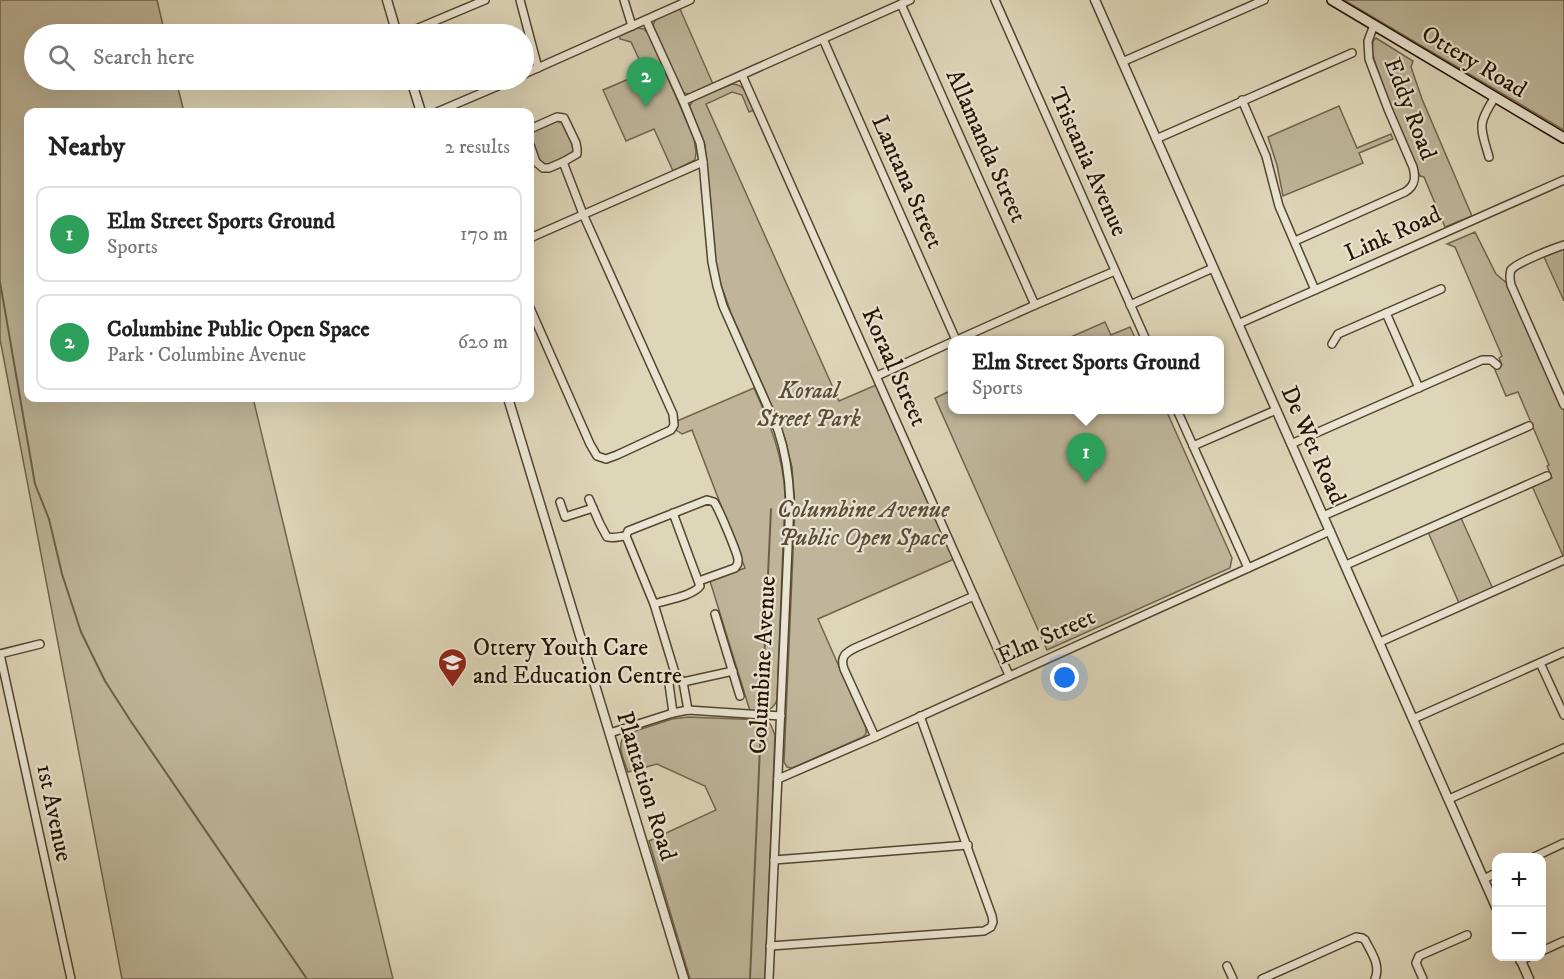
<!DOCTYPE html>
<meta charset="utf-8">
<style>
body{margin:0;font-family:"IM FELL DW Pica",serif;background:#f6f6f6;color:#222}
.controls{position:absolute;right:18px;bottom:18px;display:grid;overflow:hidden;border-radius:12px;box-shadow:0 6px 24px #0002}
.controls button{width:54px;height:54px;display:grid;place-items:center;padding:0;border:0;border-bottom:2px solid #e0e0e0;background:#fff;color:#222;font:30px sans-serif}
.you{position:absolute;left:1065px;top:678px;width:21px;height:21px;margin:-15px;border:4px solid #fff;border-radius:50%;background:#1a73e8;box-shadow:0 0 0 9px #1a73e833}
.badge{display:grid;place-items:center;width:39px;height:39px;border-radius:50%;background:#111827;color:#fff;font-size:20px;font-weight:700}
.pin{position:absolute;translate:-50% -50px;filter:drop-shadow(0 2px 3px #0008)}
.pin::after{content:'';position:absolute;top:32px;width:21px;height:18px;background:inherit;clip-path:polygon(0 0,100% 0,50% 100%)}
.popup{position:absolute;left:948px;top:336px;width:276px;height:78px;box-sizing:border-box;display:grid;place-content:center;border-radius:12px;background:#fff;filter:drop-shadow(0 2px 4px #0005);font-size:20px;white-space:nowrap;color:#767676}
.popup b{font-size:22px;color:#222}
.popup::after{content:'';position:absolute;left:50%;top:100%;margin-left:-12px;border:12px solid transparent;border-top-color:#fff}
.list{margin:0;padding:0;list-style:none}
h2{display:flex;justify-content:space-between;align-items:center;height:78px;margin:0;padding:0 24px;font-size:26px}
h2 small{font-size:20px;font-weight:400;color:#767676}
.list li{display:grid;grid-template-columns:39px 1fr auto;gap:18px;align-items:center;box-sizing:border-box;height:96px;margin:0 12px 12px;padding:0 12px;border:2px solid #e0e0e0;border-radius:12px}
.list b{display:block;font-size:22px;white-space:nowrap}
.list p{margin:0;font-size:20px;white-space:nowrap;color:#767676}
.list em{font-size:20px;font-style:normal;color:#767676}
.icon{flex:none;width:33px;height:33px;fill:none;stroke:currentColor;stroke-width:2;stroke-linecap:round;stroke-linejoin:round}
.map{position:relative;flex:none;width:1564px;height:979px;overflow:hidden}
.search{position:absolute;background:#fff;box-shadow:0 6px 24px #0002;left:24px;top:24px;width:510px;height:66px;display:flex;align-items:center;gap:15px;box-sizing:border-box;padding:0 21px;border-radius:33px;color:#767676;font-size:22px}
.panel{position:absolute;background:#fff;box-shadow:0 6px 24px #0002;left:24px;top:108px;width:510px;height:294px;border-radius:12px}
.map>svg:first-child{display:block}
.green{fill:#beb59a;stroke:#70644d;stroke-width:1.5}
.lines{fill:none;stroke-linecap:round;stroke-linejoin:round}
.stream{stroke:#6d6049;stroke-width:2}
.minor-casing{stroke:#52442e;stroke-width:10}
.tertiary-casing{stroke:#52442e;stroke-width:11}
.secondary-casing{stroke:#231300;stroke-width:12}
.minor{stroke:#eae4d2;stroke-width:7}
.tertiary{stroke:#eae4d2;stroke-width:8}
.secondary{stroke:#eae4d2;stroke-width:9}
.labels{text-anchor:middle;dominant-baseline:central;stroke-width:4.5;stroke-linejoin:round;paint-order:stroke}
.street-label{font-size:24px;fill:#231300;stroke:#eae4d2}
.park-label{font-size:24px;font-style:italic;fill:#594c36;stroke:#eae4d2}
.poi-label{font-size:24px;fill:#231300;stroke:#eae4d2;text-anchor:start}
</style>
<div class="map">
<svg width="1564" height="979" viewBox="0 0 1564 979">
<rect width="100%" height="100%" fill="#ded6b9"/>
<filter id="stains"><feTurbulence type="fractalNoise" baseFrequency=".00333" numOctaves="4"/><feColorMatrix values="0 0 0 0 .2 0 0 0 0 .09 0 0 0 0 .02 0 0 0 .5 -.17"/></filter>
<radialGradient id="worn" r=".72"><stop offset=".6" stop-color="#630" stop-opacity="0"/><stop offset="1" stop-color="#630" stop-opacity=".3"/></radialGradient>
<g class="green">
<path d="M0 0H157L165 34H34V80H176L184 112H28V398H253L393 979H122L0 339Z"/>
<path d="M1344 0H1564V130Z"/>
<path d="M680 9 713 84C704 88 690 99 681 91L653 25 656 19Z"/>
<path d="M638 28 644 29 648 33 694 138 696 153 695 160 673 171 654 129 626 141 603 90 645 72 631 42 620 39 619 36Z"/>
<path d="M1376 38 1413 61 1411 67 1422 99 1472 216 1445 227 1424 177 1420 176 1390 106 1374 59 1372 50 1373 41Z"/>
<path d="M732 84C746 84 749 98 754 110L749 112 742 95 732 92 706 104 839 401 876 385 954 559 818 619 866 728V734L863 737 792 768 787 767 784 762 795 507 792 467 785 439 780 425 731 313 721 285 714 256 705 145 689 107 692 102 694 100Z"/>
<path d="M1339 106 1357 148 1391 134 1393 139 1359 153 1363 163 1283 196 1277 165 1268 137Z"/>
<path d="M556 121 563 123C567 132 576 143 573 154L549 165H544L540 162 530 137C533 128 547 125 556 121Z"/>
<path d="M1475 232 1496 274 1509 285 1564 411V558L1532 486 1552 478 1547 466 1549 465 1518 392 1506 396 1495 370 1502 365 1499 358 1502 356 1455 247 1447 244Z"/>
<path d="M1564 249V301L1544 257Z"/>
<path d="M1105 322 1111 335 1130 327 1136 340H1064Z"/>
<path d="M754 388C770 424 783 455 785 495L777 700C772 713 762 711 750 711L710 581 745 568 692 430 682 434 676 430 677 421Z"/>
<path d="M952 390V410H1166L1232 558 1230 568 1047 650 935 398Z"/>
<path d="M1461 518 1493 589 1459 603 1428 532Z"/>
<path d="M688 717 764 720C773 723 772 730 775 735L765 979H690L649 841 716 810 705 786 657 764 628 772C624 760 615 744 626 734L672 719Z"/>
</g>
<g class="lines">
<g class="stream">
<path d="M0 282 35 484 49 519 62 574 81 632 105 681 130 720 307 979"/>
<path d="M762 706 771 509"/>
<path d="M750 979 761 724"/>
</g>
<defs>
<g id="minor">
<path d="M520 0 538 68"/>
<path d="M624 0 632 26"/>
<path d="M995 0 1146 340"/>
<path d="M901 4 1035 305"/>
<path d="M646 20 683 101 700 143 703 162 712 262 717 286 723 306 778 430C786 454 789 476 790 501L769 979"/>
<path d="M404 34 485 0"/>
<path d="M823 39 956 340"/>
<path d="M1122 62 1264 0"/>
<path d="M524 74 690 0"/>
<path d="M742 75 1009 675"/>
<path d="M1242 100 1266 156 1279 206 1315 290"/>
<path d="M683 101 910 0"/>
<path d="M437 112 512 80"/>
<path d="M530 129 557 117 564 118 576 143 577 149V154L563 162 549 168H543L536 162 530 145"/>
<path d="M1156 139 1352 53"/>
<path d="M1489 157C1480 126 1477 125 1495 97"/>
<path d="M530 238 703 162"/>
<path d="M1295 241 1405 192C1415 186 1416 178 1413 167L1388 109 1369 59 1368 41 1374 25"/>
<path d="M1564 245C1554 248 1516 263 1511 270 1509 275 1510 280 1511 285L1564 405"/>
<path d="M1130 305 1213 268"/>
<path d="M530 308 590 444 597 456 606 459 617 455 671 430 674 425 673 414 583 214 563 162"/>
<path d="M1386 313 1419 388"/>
<path d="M1238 324 1564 180"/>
<path d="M957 340 1035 305 1115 271"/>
<path d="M1332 344 1338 334 1441 289"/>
<path d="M877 376 952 342"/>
<path d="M1177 410 1248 568"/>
<path d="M1291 444 1482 360H1491L1497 365"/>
<path d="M1193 446 1276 410"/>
<path d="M589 499 600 524 607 537C614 539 620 536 626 536"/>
<path d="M560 502 565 517 593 508"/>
<path d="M1323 516 1529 426"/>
<path d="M1346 565 1547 476"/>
<path d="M654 604C666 600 693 596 700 586L673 513"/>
<path d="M715 614 740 696"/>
<path d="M1380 642 1564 560"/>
<path d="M0 654 71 979"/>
<path d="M0 654 40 644"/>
<path d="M1540 663 1564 715"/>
<path d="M683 682 733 671"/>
<path d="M688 710 683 682 675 673 654 604 626 536 628 531 707 500 714 502C719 509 736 550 738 559 738 564 738 564 735 568L699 581"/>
<path d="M673 713 669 684 675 673"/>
<path d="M1413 719 1564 652"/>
<path d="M610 733 673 713 688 710 781 716"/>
<path d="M875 737 844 669C840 657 845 653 855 648L974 596"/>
<path d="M778 779 875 737 1330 531"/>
<path d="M1449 799 1564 748"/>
<path d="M1532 858 1564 843"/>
<path d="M774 860 968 845"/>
<path d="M1484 879 1496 873"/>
<path d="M770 946 984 931 991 927 993 922 992 916 920 716"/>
<path d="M1542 951 1564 941"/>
<path d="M1520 961 1530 956"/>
<path d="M1227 966 1233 979"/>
<path d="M1262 979 1356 937 1362 938 1365 940C1371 952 1381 965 1375 979"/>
<path d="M1423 979 1416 963 1419 956 1467 935"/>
</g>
<g id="tertiary">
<path d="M387 0 397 34"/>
<path d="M1095 0 1496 907"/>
<path d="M411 80 421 112"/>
<path d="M508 398 684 979"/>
<path d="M1519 956 1529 979"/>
</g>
<path id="secondary" d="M1332 0 1564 138"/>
</defs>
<use href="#minor" class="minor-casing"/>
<use href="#tertiary" class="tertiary-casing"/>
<use href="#secondary" class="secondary-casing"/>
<use href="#minor" class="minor"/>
<use href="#tertiary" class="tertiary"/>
<use href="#secondary" class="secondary"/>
</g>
<defs>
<symbol id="school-pin" viewBox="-11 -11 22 30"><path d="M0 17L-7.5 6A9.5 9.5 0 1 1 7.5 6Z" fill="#8f2418" stroke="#eae4d2"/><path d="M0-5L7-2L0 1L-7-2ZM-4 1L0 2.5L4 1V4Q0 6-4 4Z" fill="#fff"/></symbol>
</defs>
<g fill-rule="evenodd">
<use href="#school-pin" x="436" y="646" width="33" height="45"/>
</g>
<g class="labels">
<g class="street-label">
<text transform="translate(1474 62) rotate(31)">Ottery Road</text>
<text transform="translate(1410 109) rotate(69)">Eddy Road</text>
<text transform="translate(986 146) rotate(66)">Allamanda Street</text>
<text transform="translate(1088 162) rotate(66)">Tristania Avenue</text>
<text transform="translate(907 182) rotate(66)">Lantana Street</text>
<text transform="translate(1393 234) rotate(-24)">Link Road</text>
<text transform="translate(894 367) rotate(66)">Koraal Street</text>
<text transform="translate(1313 445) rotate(66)">De Wet Road</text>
<text transform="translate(1046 637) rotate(-24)">Elm Street</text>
<text transform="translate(763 665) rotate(-87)">Columbine Avenue</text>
<text transform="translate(646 786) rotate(73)">Plantation Road</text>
<text transform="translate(54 813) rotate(78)">1st Avenue</text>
</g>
<g class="park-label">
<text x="809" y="391">Koraal<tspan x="809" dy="28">Street Park</tspan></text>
<text x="863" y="510">Columbine Avenue<tspan x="863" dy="28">Public Open Space</tspan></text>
</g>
<g class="poi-label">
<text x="473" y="648">Ottery Youth Care<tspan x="473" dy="28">and Education Centre</tspan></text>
</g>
</g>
<rect width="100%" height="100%" filter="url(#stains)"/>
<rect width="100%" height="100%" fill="url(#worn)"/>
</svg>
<div class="controls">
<button>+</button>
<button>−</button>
</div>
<div class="you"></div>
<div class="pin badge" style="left:1086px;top:483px;background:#2e9e5b">1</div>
<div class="popup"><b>Elm Street Sports Ground</b>Sports</div>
<div class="pin badge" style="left:646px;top:107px;background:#2e9e5b">2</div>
<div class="search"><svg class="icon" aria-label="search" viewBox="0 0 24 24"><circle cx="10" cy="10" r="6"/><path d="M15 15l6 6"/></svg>Search here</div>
<section class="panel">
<h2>Nearby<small>2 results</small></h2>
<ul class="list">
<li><span class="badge" style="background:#2e9e5b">1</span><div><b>Elm Street Sports Ground</b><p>Sports</p></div><em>170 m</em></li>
<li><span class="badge" style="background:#2e9e5b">2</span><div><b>Columbine Public Open Space</b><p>Park · Columbine Avenue</p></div><em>620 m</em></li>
</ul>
</section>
</div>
